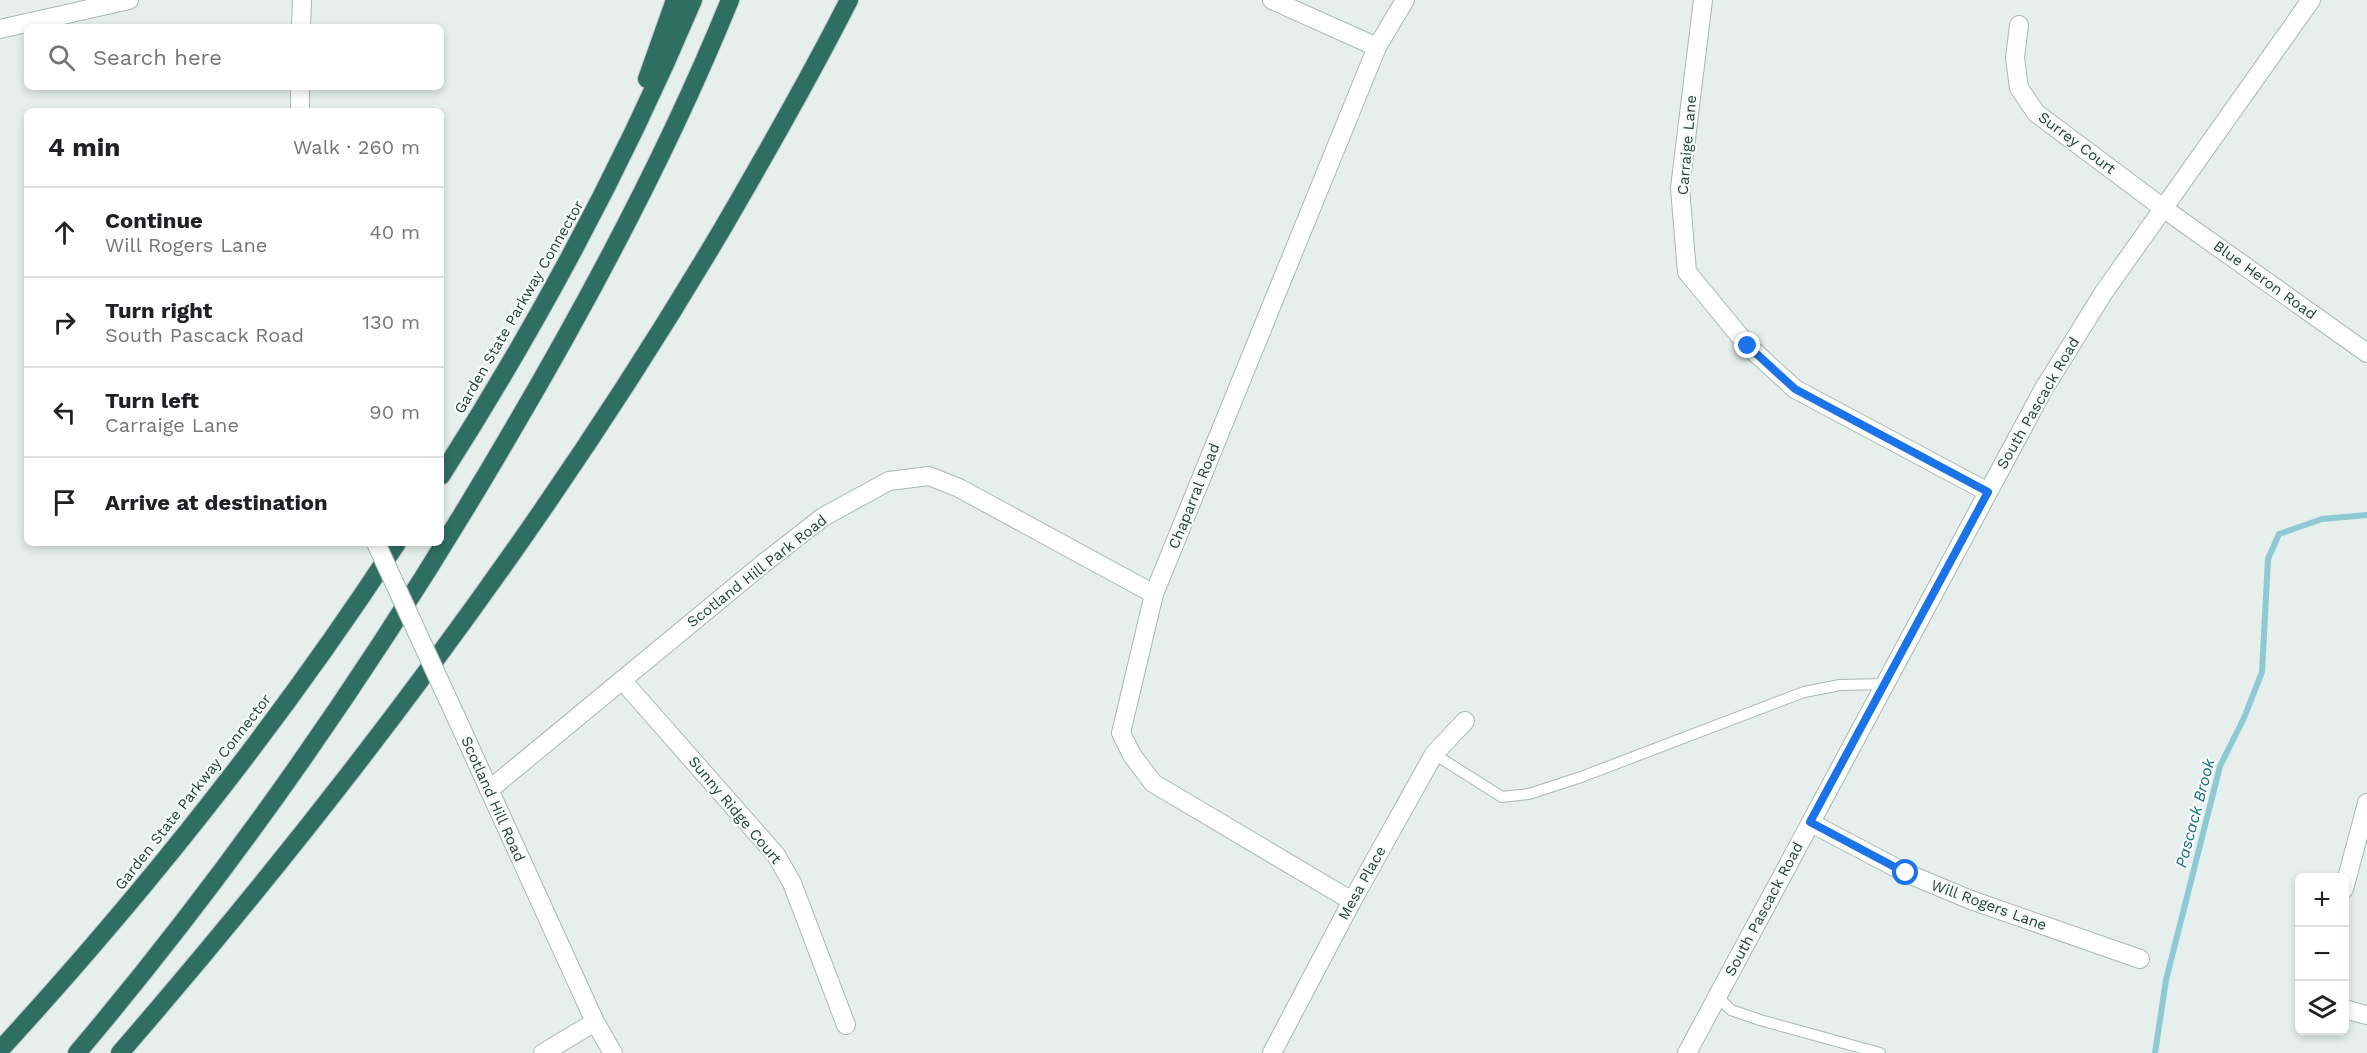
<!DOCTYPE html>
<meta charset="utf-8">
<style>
body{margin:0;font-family:"Work Sans",sans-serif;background:#f2f2f2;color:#202124}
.controls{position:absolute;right:18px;bottom:18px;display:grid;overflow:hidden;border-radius:9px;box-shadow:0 3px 9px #0003}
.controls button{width:54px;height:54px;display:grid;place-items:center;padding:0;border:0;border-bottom:2px solid #e0e0e0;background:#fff;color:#202124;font:30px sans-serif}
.stop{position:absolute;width:18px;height:18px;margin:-14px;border:4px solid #1a73e8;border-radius:50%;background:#fff}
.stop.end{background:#1a73e8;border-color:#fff;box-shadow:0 2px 6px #0008}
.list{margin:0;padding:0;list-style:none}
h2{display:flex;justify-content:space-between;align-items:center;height:78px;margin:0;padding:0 24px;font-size:26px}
h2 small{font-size:20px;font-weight:400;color:#757577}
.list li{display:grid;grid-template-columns:39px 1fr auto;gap:18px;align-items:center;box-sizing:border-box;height:90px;padding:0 24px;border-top:2px solid #e0e0e0}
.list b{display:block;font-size:22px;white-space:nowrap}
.list p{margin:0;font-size:20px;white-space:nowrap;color:#757577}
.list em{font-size:20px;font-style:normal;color:#757577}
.icon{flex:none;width:33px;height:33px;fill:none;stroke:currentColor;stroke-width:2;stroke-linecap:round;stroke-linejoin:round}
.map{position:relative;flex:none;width:2367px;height:1053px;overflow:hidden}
.search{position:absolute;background:#fff;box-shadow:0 3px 9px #0003;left:24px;top:24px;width:420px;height:66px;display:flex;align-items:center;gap:15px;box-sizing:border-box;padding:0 21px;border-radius:9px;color:#757577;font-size:22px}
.panel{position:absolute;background:#fff;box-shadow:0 3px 9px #0003;left:24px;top:108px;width:420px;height:438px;border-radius:9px}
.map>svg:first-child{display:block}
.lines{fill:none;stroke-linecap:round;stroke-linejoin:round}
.stream{stroke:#8ec9d4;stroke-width:6}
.service-casing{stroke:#a8b8b2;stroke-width:12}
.minor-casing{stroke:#a8b8b2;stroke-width:20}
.tertiary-casing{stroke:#a8b8b2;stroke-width:20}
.motorway-casing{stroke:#c2cac8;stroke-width:20}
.service{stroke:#fff;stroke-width:10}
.minor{stroke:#fff;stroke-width:18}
.tertiary{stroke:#fff;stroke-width:18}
.motorway{stroke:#2f6f62;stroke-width:18}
.tertiary-bridge-casing{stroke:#a8b8b2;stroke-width:20;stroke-linecap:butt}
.tertiary-bridge{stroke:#fff;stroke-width:18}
.route{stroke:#1a73e8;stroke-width:8}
.labels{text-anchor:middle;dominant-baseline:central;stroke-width:4.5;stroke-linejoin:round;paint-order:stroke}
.street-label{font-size:15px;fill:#24423a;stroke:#f7fbf9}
.water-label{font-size:16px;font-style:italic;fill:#1c6f80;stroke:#f7fbf9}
</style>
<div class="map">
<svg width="2367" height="1053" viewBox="0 0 2367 1053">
<rect width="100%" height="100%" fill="#e6efeb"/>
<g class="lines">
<path class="stream" d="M2155 1053 2166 980 2220 766 2244 718 2262 672 2268 559 2279 534 2322 519 2367 515"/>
<defs>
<g id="service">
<path d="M1434 754 1502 797 1529 794 1581 777 1804 692 1840 685 1885 684"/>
<path d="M1717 996 1731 1010 1760 1020 1880 1053"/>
</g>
<g id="minor">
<path d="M1272 0 1377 47"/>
<path d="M1703 0 1680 188 1687 272 1748 346 1795 389 1988 492"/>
<path d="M2019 25 2015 58 2019 88 2036 113 2163 208 2367 353"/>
<path d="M622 680 776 855 792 883 846 1025"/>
<path d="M489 790 764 563 823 517 889 481 929 476 959 488 1154 594"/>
<path d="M1811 823 1906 873 1971 900 2140 959"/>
<path d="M2344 889 2367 803"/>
<path d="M1352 901 1153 783 1132 755 1121 733 1154 594 1377 47 1405 0"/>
<path d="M2344 1009 2367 1015"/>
<path d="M543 1053 595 1022"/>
<path d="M1272 1053 1352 901 1434 754 1465 721"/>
</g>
<g id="tertiary">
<path d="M301 27 302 0"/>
<path d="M0 29 129 0"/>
<path d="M300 111V87"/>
<path d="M457 719 595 1022 613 1053"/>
<path d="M1687 1053 2043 390 2104 292 2311 0"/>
</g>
<g id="motorway">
<path d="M647 79 675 0"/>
<path d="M441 476C538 324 623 166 693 0"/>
<path d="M0 1050C145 892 280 722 397 543"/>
<path d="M77 1053C241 859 385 649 513 429 594 291 670 148 730 0"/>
<path d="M120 1053C344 794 550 521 724 226 767 152 810 77 849 0"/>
</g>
</defs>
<use href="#service" class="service-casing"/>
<use href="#minor" class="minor-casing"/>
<use href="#tertiary" class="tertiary-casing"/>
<use href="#motorway" class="motorway-casing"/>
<use href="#service" class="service"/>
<use href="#minor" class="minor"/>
<use href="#tertiary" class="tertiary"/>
<use href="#motorway" class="motorway"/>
<defs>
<path id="tertiary-bridge" d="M376 543 457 719"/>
</defs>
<use href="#tertiary-bridge" class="tertiary-bridge-casing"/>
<use href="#tertiary-bridge" class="tertiary-bridge"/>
</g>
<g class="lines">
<path class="route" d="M1748 346 1795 389 1988 492 1810 822 1906 873"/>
</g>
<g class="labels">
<g class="street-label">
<text transform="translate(2077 143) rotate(37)">Surrey Court</text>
<text transform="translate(1687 145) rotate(-85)">Carraige Lane</text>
<text transform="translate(2265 280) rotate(36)">Blue Heron Road</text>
<text transform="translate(519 307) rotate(-60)">Garden State Parkway Connector</text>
<text transform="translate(2038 403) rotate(-60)">South Pascack Road</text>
<text transform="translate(1194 496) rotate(-68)">Chaparral Road</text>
<text transform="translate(757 571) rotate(-38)">Scotland Hill Park Road</text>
<text transform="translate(193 792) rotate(-52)">Garden State Parkway Connector</text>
<text transform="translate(493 799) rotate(66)">Scotland Hill Road</text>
<text transform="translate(735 810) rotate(50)">Sunny Ridge Court</text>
<text transform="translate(1362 883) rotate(-61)">Mesa Place</text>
<text transform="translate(1989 905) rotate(20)">Will Rogers Lane</text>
<text transform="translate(1764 909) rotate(-62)">South Pascack Road</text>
</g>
<g class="water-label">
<text transform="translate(2195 813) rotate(-75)">Pascack Brook</text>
</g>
</g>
</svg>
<div class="controls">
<button>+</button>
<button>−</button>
<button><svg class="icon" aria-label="layers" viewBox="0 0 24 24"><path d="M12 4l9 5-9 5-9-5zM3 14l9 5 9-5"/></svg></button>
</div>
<div class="stop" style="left:1906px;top:873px"></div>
<div class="stop end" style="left:1748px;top:346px"></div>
<div class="search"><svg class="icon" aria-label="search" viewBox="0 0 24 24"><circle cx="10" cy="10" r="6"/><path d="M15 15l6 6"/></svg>Search here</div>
<section class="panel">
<h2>4 min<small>Walk · 260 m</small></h2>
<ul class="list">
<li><svg class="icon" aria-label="ahead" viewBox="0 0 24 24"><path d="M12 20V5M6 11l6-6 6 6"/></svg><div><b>Continue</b><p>Will Rogers Lane</p></div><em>40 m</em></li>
<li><svg class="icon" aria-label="right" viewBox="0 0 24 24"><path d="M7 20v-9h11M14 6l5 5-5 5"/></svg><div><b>Turn right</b><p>South Pascack Road</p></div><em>130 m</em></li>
<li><svg class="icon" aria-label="left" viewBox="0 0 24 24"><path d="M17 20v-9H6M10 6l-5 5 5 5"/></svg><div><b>Turn left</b><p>Carraige Lane</p></div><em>90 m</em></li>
<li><svg class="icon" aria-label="arrive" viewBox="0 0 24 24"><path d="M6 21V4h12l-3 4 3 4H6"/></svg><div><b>Arrive at destination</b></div></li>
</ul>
</section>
</div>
